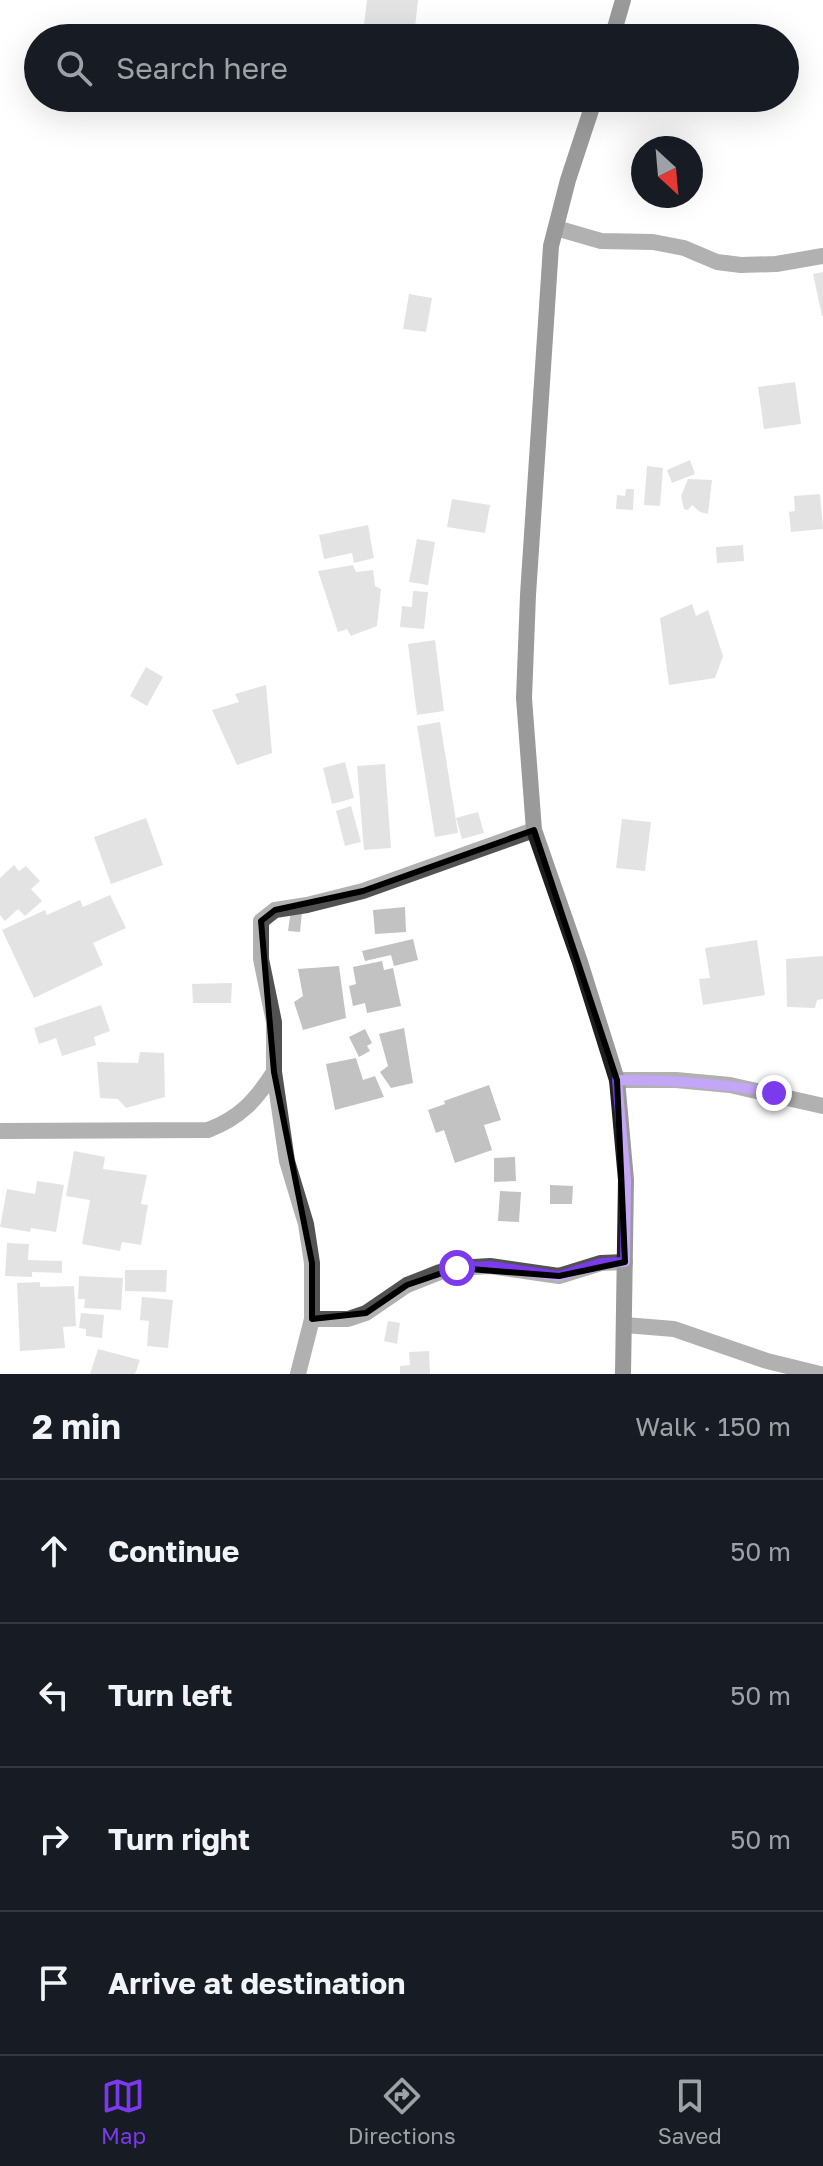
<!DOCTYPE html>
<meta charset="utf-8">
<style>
body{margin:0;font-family:"Golos Text",sans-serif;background:#20242c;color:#f1f3f6}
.compass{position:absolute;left:631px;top:136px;width:72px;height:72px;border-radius:50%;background:#171b24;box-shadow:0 8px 32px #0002;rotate:154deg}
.stop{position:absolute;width:24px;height:24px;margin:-18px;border:6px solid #7c3aed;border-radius:50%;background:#fff}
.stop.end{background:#7c3aed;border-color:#fff;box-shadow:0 2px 8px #0008}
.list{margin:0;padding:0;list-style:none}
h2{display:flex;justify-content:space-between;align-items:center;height:104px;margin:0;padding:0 32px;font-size:34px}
h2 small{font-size:26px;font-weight:400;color:#9ea1a6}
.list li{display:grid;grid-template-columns:52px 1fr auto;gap:24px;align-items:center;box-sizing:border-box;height:144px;padding:0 32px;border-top:2px solid #363941}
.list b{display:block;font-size:30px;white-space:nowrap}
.list em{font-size:26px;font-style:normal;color:#9ea1a6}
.icon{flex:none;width:44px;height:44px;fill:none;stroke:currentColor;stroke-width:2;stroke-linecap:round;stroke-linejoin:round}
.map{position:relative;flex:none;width:823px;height:1374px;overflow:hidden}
.search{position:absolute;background:#171b24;box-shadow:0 8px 32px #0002;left:24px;right:24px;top:24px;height:88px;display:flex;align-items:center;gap:20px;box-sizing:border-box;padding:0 28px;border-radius:44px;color:#9ea1a6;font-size:30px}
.sheet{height:680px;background:#171b24}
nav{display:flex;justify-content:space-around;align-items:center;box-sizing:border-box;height:112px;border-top:2px solid #363941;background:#171b24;font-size:22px;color:#9ea1a6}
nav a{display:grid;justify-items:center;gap:4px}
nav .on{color:#7c3aed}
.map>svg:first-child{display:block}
.building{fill:#c2c2c2}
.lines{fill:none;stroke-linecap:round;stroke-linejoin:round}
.minor{stroke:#525252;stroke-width:16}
.secondary{stroke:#1f1f1f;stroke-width:16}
.route{stroke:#7c3aed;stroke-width:10}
.marked{fill:none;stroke:#000;stroke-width:6;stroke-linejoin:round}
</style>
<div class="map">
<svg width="823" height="1374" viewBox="0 0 823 1374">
<rect width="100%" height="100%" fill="#fff"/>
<g class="building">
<path d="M367 0H418L414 37 363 32Z"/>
<path d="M823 272V316H822L813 274Z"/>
<path d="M409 294 432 298 426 332 403 329Z"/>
<path d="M795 382 801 424 764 429 758 387Z"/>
<path d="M690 460 695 474 672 483 667 470Z"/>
<path d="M647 466 663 468 660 506 644 505Z"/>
<path d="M688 479 712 480 708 514 700 512 692 505 688 510 684 509 681 496Z"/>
<path d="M626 489H634L633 510 616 509 617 495 625 496Z"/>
<path d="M820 494 823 529 791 532 789 512 795 511 794 496Z"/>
<path d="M452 499 490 505 485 533 447 527Z"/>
<path d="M368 525 374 558 354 563 352 553 324 559 319 535Z"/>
<path d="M417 539 435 542 428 585 409 582Z"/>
<path d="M743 545 744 561 717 563 716 547Z"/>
<path d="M353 565 356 572 373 570 375 586 381 589 377 626 351 636 347 629 338 632 318 571Z"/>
<path d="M413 591 428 592 424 629 400 627 402 606 412 607Z"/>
<path d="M692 604 696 616 708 610 723 656 715 678 669 685 660 618Z"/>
<path d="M435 640 444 711 417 715 408 644Z"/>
<path d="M146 667 163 677 147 706 130 696Z"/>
<path d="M266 685 272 753 237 765 212 710 239 702 235 694Z"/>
<path d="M440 722 458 833 435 837 417 726Z"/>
<path d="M345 762 354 798 332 804 323 768Z"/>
<path d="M385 764 391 848 364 850 357 766Z"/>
<path d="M351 806 361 842 345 846 336 811Z"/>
<path d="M478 812 484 833 462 839 456 818Z"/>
<path d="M146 818 163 865 111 884 94 837Z"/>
<path d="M622 819 651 822 645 871 616 868Z"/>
<path d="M14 865 19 871 26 866 40 881 31 889 42 901 25 916 18 909 5 921 0 915V878Z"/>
<path d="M110 895 126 928 93 943 103 965 34 998 2 930 45 910 47 915 80 900 83 907Z"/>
<path d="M405 907 406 932 375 934 373 910Z"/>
<path d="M291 910 302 912 300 932 288 931Z"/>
<path d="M413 939 418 960 394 966 391 955 365 961 362 951Z"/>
<path d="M757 940 765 995 703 1005 699 979 710 978 705 948Z"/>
<path d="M823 956V999L817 1000 815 1008 787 1007 786 959Z"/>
<path d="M382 961 384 970 393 968 401 1006 367 1013 365 1003 353 1006 349 986 356 984 353 967Z"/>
<path d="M339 966 346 1018 303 1030 294 1002 303 996 298 969Z"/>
<path d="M232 983 231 1003H193L192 984Z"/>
<path d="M101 1005 110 1031 94 1037 96 1045 62 1056 56 1038 39 1044 34 1028Z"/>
<path d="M404 1028 413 1083 391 1088 380 1072 388 1066 379 1034Z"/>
<path d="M365 1029 372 1043 367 1046 370 1051 359 1057 349 1037Z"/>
<path d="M140 1052 164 1053 165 1097 126 1108 118 1099 100 1098 97 1062 138 1063Z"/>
<path d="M356 1058 363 1080 375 1076 384 1097 335 1110 326 1064Z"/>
<path d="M489 1085 501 1120 484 1125 492 1150 455 1163 444 1130 436 1133 428 1110 445 1104 444 1101Z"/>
<path d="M74 1151 105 1157 103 1169 147 1175 141 1204 148 1205 141 1245 122 1242 120 1251 82 1244 90 1200 66 1196Z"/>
<path d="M515 1157 516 1181 494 1182V1158Z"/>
<path d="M37 1181 64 1185 56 1232 31 1228 30 1232 0 1227 7 1189 35 1194Z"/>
<path d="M550 1185 573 1186 572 1204H550Z"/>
<path d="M500 1191 521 1192 519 1222 498 1221Z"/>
<path d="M7 1243 29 1244 28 1260 62 1261V1273L32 1272V1277L5 1276Z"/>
<path d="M125 1270H167L166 1292 125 1291Z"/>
<path d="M79 1276 123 1278 121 1310 84 1308 85 1299H78Z"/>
<path d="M40 1282V1287L74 1286 76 1326 63 1327 65 1348 20 1351 17 1283Z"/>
<path d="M142 1297 173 1300 168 1348 147 1346 149 1321 140 1320Z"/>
<path d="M81 1313 104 1315 102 1338 86 1336V1329L79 1328Z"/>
<path d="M388 1321 400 1323 397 1344 384 1341Z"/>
<path d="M98 1349 140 1360 135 1374H90Z"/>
<path d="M429 1351 430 1374H400V1366L410 1365 409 1352Z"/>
</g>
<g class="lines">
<g class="minor">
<path d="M556 228 601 241 653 242 684 248 717 262 741 265 776 264 823 256"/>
<path d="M617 1080H676L730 1085 823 1106"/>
<path d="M0 1131 208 1130C240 1118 256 1100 274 1072"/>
<path d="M312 1319H348L366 1313 407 1285 440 1272 457 1268 490 1266 559 1276 601 1263 625 1262"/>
<path d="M625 1325 674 1329 767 1361 820 1374"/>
<path d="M298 1374 312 1319V1263L306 1224 287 1161 274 1072V1022L261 959V921L275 910 307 905 363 891 534 830"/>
</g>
<g class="secondary">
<path d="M612 38 623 0"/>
<path d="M595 98 568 180 551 246 528 595 524 698 534 830 580 962 617 1080 626 1180 623 1374"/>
</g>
</g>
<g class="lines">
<path class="route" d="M457 1268 490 1266 559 1276 601 1263 625 1262 626 1180 617 1080C670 1080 721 1083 774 1093"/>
</g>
<path d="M0 0H823V1374H0ZM534 830 617 1080 625 1262 559 1276 457 1268 407 1285 366 1313 312 1319V1263L274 1072 261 921 275 910 363 891Z" fill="#fff" fill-opacity=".55" fill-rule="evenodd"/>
<path class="marked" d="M534 830 617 1080 625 1262 559 1276 457 1268 407 1285 366 1313 312 1319V1263L274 1072 261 921 275 910 363 891Z"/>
</svg>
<svg class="compass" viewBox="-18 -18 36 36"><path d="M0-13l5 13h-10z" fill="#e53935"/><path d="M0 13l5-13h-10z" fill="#9ea1a6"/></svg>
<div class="stop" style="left:457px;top:1268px"></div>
<div class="stop end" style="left:774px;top:1093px"></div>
<div class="search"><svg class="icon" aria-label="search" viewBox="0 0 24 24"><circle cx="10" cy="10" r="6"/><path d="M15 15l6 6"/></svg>Search here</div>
</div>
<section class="sheet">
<h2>2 min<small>Walk · 150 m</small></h2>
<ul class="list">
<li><svg class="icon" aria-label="ahead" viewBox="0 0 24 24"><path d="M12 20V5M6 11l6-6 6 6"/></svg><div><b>Continue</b></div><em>50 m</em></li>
<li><svg class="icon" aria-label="left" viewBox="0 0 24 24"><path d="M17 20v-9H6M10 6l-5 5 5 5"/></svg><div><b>Turn left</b></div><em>50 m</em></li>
<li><svg class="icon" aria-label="right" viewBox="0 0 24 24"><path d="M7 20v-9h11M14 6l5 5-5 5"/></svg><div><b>Turn right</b></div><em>50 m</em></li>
<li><svg class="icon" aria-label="arrive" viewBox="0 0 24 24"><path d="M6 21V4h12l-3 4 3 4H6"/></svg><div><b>Arrive at destination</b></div></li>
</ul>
</section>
<nav>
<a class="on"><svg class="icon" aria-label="map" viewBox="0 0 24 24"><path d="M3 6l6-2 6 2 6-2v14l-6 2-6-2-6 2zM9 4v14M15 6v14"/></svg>Map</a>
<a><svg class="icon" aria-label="directions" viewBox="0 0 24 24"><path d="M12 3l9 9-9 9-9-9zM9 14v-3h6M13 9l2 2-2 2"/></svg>Directions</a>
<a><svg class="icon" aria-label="saved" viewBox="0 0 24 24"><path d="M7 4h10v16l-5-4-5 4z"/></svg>Saved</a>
</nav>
